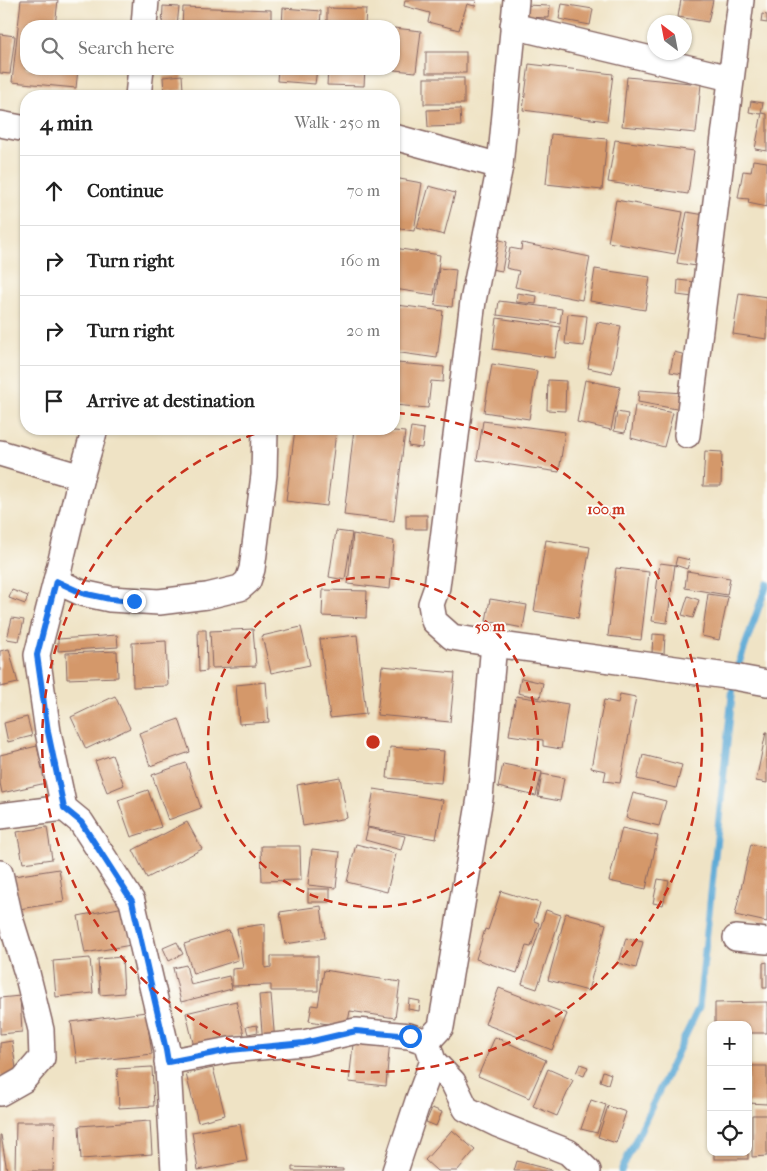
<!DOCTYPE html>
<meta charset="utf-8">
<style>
body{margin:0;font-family:"IM FELL French Canon",serif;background:#f6f6f6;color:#222}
.controls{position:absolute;right:15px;bottom:15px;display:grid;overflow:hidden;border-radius:10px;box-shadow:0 1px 4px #0004}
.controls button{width:45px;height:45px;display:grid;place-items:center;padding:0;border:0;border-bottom:1px solid #e0e0e0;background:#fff;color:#222;font:25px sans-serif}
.compass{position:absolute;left:647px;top:15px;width:45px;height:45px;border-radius:50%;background:#fff;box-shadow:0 1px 4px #0004;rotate:328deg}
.stop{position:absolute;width:15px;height:15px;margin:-11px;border:4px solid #1a73e8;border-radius:50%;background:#fff}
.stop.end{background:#1a73e8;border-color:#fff;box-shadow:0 1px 5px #0008}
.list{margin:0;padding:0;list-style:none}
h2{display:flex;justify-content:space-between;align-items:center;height:65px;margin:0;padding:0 20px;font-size:21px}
h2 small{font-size:16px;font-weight:400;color:#767676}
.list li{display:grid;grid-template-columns:32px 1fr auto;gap:15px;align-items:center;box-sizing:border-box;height:70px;padding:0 20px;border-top:1px solid #e0e0e0}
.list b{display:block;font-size:19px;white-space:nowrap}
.list em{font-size:16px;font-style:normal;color:#767676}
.icon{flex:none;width:28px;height:28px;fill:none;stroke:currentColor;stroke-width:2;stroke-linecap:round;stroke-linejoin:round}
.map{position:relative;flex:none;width:767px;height:1171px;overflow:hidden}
.search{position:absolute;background:#fff;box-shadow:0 1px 4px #0004;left:20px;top:20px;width:380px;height:55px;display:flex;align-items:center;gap:12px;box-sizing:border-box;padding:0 18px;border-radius:20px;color:#767676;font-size:19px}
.panel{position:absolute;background:#fff;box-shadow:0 1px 4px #0004;left:20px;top:90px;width:380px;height:345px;border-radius:20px}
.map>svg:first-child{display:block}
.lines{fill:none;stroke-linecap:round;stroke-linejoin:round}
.stream{stroke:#5eaad6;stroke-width:7}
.building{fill:#d4986a}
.minor-casing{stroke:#846461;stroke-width:28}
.minor{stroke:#fff;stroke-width:25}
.route{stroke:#1a73e8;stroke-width:6}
.ring{fill:none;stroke:#c8321e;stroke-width:2.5;stroke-dasharray:9 6}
.centre{fill:#c8321e;stroke:#fdfcf7;stroke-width:2.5}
.ring-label{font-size:15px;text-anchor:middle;font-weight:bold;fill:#c8321e;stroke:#fdfcf7;stroke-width:4;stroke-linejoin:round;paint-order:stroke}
</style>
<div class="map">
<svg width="767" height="1171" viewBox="0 0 767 1171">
<rect width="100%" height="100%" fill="#fdfcf7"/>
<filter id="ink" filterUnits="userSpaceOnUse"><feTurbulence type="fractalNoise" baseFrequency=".02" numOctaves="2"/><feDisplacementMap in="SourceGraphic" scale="10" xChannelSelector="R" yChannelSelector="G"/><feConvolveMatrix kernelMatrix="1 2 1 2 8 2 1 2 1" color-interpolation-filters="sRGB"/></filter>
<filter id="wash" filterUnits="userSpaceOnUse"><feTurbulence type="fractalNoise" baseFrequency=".0096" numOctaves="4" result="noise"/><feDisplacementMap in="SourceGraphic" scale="20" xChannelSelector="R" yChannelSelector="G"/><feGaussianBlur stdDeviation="1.12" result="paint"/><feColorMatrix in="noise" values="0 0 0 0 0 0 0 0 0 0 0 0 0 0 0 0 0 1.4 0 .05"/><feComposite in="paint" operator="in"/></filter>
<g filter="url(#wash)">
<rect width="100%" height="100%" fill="#efe3c5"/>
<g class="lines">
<path class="stream" d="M621 1171 699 1007 734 677 767 584"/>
</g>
<g id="blocks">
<g class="building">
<path d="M21 0H58L55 26H26V69H78L76 88 12 82Z"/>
<path d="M405 0H476L475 6 467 4 459 30 428 22 430 13 404 6Z"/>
<path d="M681 0H713L708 22 678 17Z"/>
<path d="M562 4 593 9 590 25 559 19Z"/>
<path d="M524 5 550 6 549 18 523 17Z"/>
<path d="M163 6 179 7 177 26H162Z"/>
<path d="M183 7 271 10V26H182Z"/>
<path d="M283 8 321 11 320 26H282Z"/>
<path d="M327 8 366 9 365 25 327 24Z"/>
<path d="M762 14 767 15V23L761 22Z"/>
<path d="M394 28 421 31 416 72 394 70Z"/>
<path d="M0 34 15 36 10 74 0 73Z"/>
<rect x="426" y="52" width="40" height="21"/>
<path d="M529 64 613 74 607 121 523 110Z"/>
<path d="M278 69H317L315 84 277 81Z"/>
<path d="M328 69H365L364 86 327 85Z"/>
<path d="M182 75 183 90 164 92 163 77Z"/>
<path d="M627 77 701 84 696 133 622 126Z"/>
<rect x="424" y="78" width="40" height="26"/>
<path d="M751 101 763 103 761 114 749 112Z"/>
<path d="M460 109 461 126 428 127 427 110Z"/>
<path d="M762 113 767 114V151L755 149Z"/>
<path d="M551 134 607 139 602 190 546 184Z"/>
<path d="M615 140 694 151 688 194 608 182Z"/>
<path d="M753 160 767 162V207L748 203 749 199 738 198 743 171 751 172Z"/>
<path d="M394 178 422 183 414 231 394 228Z"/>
<path d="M429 186 455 193 444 235 417 228Z"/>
<path d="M616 200 683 212 675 254 608 242Z"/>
<path d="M687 212 705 215 696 266 677 263Z"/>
<path d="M497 239 507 242 502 271 491 269Z"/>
<path d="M522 243 590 257 582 300 515 287 519 271 506 268 510 248 521 250Z"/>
<path d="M394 248 440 255 434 295 394 289Z"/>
<path d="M439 268 456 270 452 307 435 305Z"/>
<path d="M595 269 650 277 645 310 590 301Z"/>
<path d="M678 280 695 282 693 297 677 295Z"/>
<path d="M517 293 537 296 536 304 516 302Z"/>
<path d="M739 293 767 297V339L733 334Z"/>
<path d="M499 301 562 309 560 323 497 315Z"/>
<path d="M397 305 443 311 437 358 394 352V326Z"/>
<path d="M568 314 587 316 584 346 565 344Z"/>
<path d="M497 318 560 327 555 358 493 349Z"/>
<path d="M597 322 621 326 612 373 588 368Z"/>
<path d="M674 352 686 355 683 374 670 372Z"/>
<path d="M397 363 444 367 443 382 431 381 428 408 394 405V368L396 369Z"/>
<path d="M492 364 537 371 529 419 484 412Z"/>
<path d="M548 380 566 381 565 411 547 410Z"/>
<path d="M585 380 620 387 611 430 577 422Z"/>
<path d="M639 390 684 393 682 410 638 402Z"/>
<path d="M635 405 673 413 664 447 631 438Z"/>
<path d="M617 412 628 414 625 433 614 431Z"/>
<path d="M483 421 565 432 559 472 477 460Z"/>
<path d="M411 427 424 429 422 448 408 446Z"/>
<path d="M295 429H310L336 432 327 506 286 501Z"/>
<path d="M354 429H372L405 432 394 521 344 515Z"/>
<path d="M705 451 722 452 721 486H703Z"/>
<rect x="406" y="515" width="21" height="14"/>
<path d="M336 531 352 533 345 580 329 577Z"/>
<path d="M353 534 394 541 390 589 348 584Z"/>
<path d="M546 540 590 547 578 618 534 611Z"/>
<path d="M677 557 690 560 687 569 675 565Z"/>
<path d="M660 563 675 565 667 623 652 621Z"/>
<path d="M616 568 649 572 641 640 608 636Z"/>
<path d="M687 571 730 578 727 595 685 588Z"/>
<path d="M12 590 28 596 25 604 9 598Z"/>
<path d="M323 590 367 591 366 618 322 616Z"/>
<path d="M708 594 728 597 719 640 702 636Z"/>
<path d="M688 596 699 600 693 618 682 615Z"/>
<path d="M490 599 527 605 523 628 486 621Z"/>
<path d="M12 618 24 620 19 641 7 639Z"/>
<path d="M301 627 310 665 271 673 262 636Z"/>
<path d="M253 629 256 666 212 668 210 631Z"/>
<path d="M198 630H206L207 671 199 672Z"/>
<path d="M653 634 665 635 664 654 652 653Z"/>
<path d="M117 635 118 647 58 651V639Z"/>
<path d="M357 635 366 714 330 718 320 639Z"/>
<path d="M166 641 168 686 133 687 132 643Z"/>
<path d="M9 649 18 683 0 687V651Z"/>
<path d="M117 651 118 677 67 679 66 653Z"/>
<path d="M382 666 455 673 450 722 377 715Z"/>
<path d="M521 678 543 683 540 698 518 693Z"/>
<path d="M266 682 269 722 239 724 236 685Z"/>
<path d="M620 694 636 697 620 783 604 781 606 771 591 768 604 700 618 703Z"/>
<path d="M115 696 130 728 86 749 71 717Z"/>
<path d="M516 696 568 704 561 749 543 746V740L509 735Z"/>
<path d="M27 717 32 736 8 742 4 723Z"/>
<path d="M179 719 190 752 150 766 139 733Z"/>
<path d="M766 732H767V783L756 781Z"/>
<path d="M37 746 46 783 2 793 0 783V755Z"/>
<path d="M390 747 444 751 441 783 387 778Z"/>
<path d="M112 755 124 785 107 792 95 761Z"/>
<path d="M643 755 682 765 676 788 637 779Z"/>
<path d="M186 763 201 808 168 820 152 775Z"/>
<path d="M503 764 542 772 536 796 498 787Z"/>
<path d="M542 774 564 778 560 801 538 797Z"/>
<path d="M340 777 347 818 303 826 297 785Z"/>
<path d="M374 789 443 800 436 839 367 827Z"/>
<path d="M148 790 161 827 131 837 118 800Z"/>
<path d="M633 793 666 801 659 826 626 818Z"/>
<path d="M187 822 202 849 147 878 133 850Z"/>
<path d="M47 827 52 859 23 863 17 832Z"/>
<path d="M368 828 405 836 401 850 365 840Z"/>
<path d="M622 828 658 836 646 889 609 881Z"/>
<path d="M356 844 396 854 387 892 347 882Z"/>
<path d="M751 844 767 848V922L735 915Z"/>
<path d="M261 846H300L301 880 262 881Z"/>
<path d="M312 849 340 852 336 888 308 885Z"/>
<path d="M59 869 64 902 19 909 14 876Z"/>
<path d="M658 879 669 881 663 905 653 903Z"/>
<rect x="308" y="889" width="22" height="13"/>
<path d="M501 891 540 903 534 921 539 923 531 947 526 946 517 973 476 959 485 929 488 930Z"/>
<path d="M321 906 325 938 285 944 280 912Z"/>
<path d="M124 907 131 945 85 953 78 916Z"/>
<path d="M546 910 561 915 537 989 522 984Z"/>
<path d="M566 913 606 924 588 991 548 980Z"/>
<path d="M265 924V968L271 967V956H318V991H271V985L232 986V969L243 968 237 928Z"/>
<path d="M229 930 238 960 193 974 184 944Z"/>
<path d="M626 938 643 942 636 968 619 963Z"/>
<path d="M177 942 183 954 169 961 163 948Z"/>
<path d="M122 957 124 993 100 995 98 959Z"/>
<path d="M90 958 93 993 56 997 53 961Z"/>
<path d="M767 962V988H763V963Z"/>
<path d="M186 965 191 985 229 976 232 989 181 1002 173 968Z"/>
<path d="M324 970 400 982 395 1018 350 1011 347 1027 309 1021 312 1005 318 1006Z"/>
<path d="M499 988 567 1014 552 1050 485 1024Z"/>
<path d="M271 994 275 1043 263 1044 259 995Z"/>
<path d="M20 996 22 1032 0 1034V998Z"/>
<path d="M409 999 420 1001 419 1011 408 1009Z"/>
<path d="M236 1001 244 1035 194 1047 186 1013Z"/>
<path d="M767 1002V1033H748V1025H715V1003Z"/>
<path d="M146 1012 152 1054 77 1063 71 1022Z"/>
<path d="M257 1025 258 1032 248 1034 246 1027Z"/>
<path d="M354 1035 390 1039 386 1086 349 1082Z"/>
<path d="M495 1037 546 1060 529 1098 478 1076Z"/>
<path d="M12 1041 17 1075 0 1077V1043Z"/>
<path d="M580 1064 588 1067 584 1076 576 1073Z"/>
<path d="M748 1066H767V1104L748 1103Z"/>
<path d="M152 1067 154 1106 119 1108 117 1069Z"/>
<path d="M213 1068 225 1115 198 1122 186 1074Z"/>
<path d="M548 1069 573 1080 557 1116 533 1106Z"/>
<path d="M603 1071 611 1074 608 1084 600 1081Z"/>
<path d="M591 1100 606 1105 597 1133 581 1129Z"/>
<path d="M608 1106 626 1112 616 1143 598 1137Z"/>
<path d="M432 1108 442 1112 436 1126 426 1122Z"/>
<path d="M752 1115H767V1156L752 1157Z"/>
<path d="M150 1121 152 1154 81 1159 79 1126Z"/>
<path d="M16 1122H55L53 1171H15Z"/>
<path d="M240 1124 247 1161 198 1170 192 1132Z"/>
<path d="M452 1130 475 1150 457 1171H437L425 1160Z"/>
<path d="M0 1135H1L7 1171H0Z"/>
<rect x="714" y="1152" width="34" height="7"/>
<path d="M517 1161 551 1170V1171H514Z"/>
<path d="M292 1167 343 1169V1171H292Z"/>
</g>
</g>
</g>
<g filter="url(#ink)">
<use href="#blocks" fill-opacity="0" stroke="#846461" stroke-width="1"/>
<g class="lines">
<defs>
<g id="minor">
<path d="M516 0 500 166 473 301 437 587 431 604 434 621 452 637 494 644 734 677 767 683"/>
<path d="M144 26 146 0"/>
<path d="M513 26 730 78"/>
<path d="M138 96 141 69"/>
<path d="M0 124 26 129"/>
<path d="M394 137 500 166"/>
<path d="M95 429 81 477 56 581 37 655 48 732 64 808 81 822 132 901 167 1050 174 1171"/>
<path d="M687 435 741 0"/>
<path d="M0 453 81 477"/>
<path d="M56 581 82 593 110 599 159 602 207 596 240 588 248 581 252 569 264 475 265 429"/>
<path d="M0 816 64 808"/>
<path d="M0 873 10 918 27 973 41 1030 42 1058 23 1080 0 1093"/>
<path d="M736 938 767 941"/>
<path d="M427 1042 433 1061 453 1082 466 1109 497 1124 568 1152 588 1171"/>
<path d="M167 1062 230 1050 304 1043 356 1031 409 1036 427 1042 441 1027 480 798 494 644"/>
<path d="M395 1171 418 1101 433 1061"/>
</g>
</defs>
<use href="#minor" class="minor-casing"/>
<use href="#minor" class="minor"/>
</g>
</g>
<g class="lines" filter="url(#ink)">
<path class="route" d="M134 601 110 599 82 593 56 581 37 655 48 732 64 808 81 822 132 901 166 1050 168 1062 230 1050 304 1043 356 1031 410 1036"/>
</g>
<g class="ring">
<circle cx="373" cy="742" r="165"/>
<path d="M396 413A330 330 0 1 1 268 429"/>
</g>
<circle cx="373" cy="742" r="8" class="centre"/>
<g class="ring-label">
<text x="606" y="514">100 m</text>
<text x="490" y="631">50 m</text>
</g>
</svg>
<div class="controls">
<button>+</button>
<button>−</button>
<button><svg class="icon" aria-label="locate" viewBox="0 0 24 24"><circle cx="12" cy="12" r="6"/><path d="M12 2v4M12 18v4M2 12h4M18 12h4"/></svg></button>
</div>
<svg class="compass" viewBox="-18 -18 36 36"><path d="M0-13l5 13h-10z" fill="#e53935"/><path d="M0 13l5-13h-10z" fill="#767676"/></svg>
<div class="stop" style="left:410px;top:1036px"></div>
<div class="stop end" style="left:134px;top:601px"></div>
<div class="search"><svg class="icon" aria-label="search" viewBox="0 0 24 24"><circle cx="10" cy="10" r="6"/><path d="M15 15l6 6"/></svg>Search here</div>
<section class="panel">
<h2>4 min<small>Walk · 250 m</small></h2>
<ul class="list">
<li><svg class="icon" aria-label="ahead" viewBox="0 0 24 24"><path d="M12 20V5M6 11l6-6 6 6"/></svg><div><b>Continue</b></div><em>70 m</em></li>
<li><svg class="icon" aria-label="right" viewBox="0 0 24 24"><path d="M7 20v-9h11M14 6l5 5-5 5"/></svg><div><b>Turn right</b></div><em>160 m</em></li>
<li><svg class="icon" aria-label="right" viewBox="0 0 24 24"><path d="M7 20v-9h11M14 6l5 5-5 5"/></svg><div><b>Turn right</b></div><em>20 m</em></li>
<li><svg class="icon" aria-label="arrive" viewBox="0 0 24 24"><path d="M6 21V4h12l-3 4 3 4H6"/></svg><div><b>Arrive at destination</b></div></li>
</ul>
</section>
</div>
